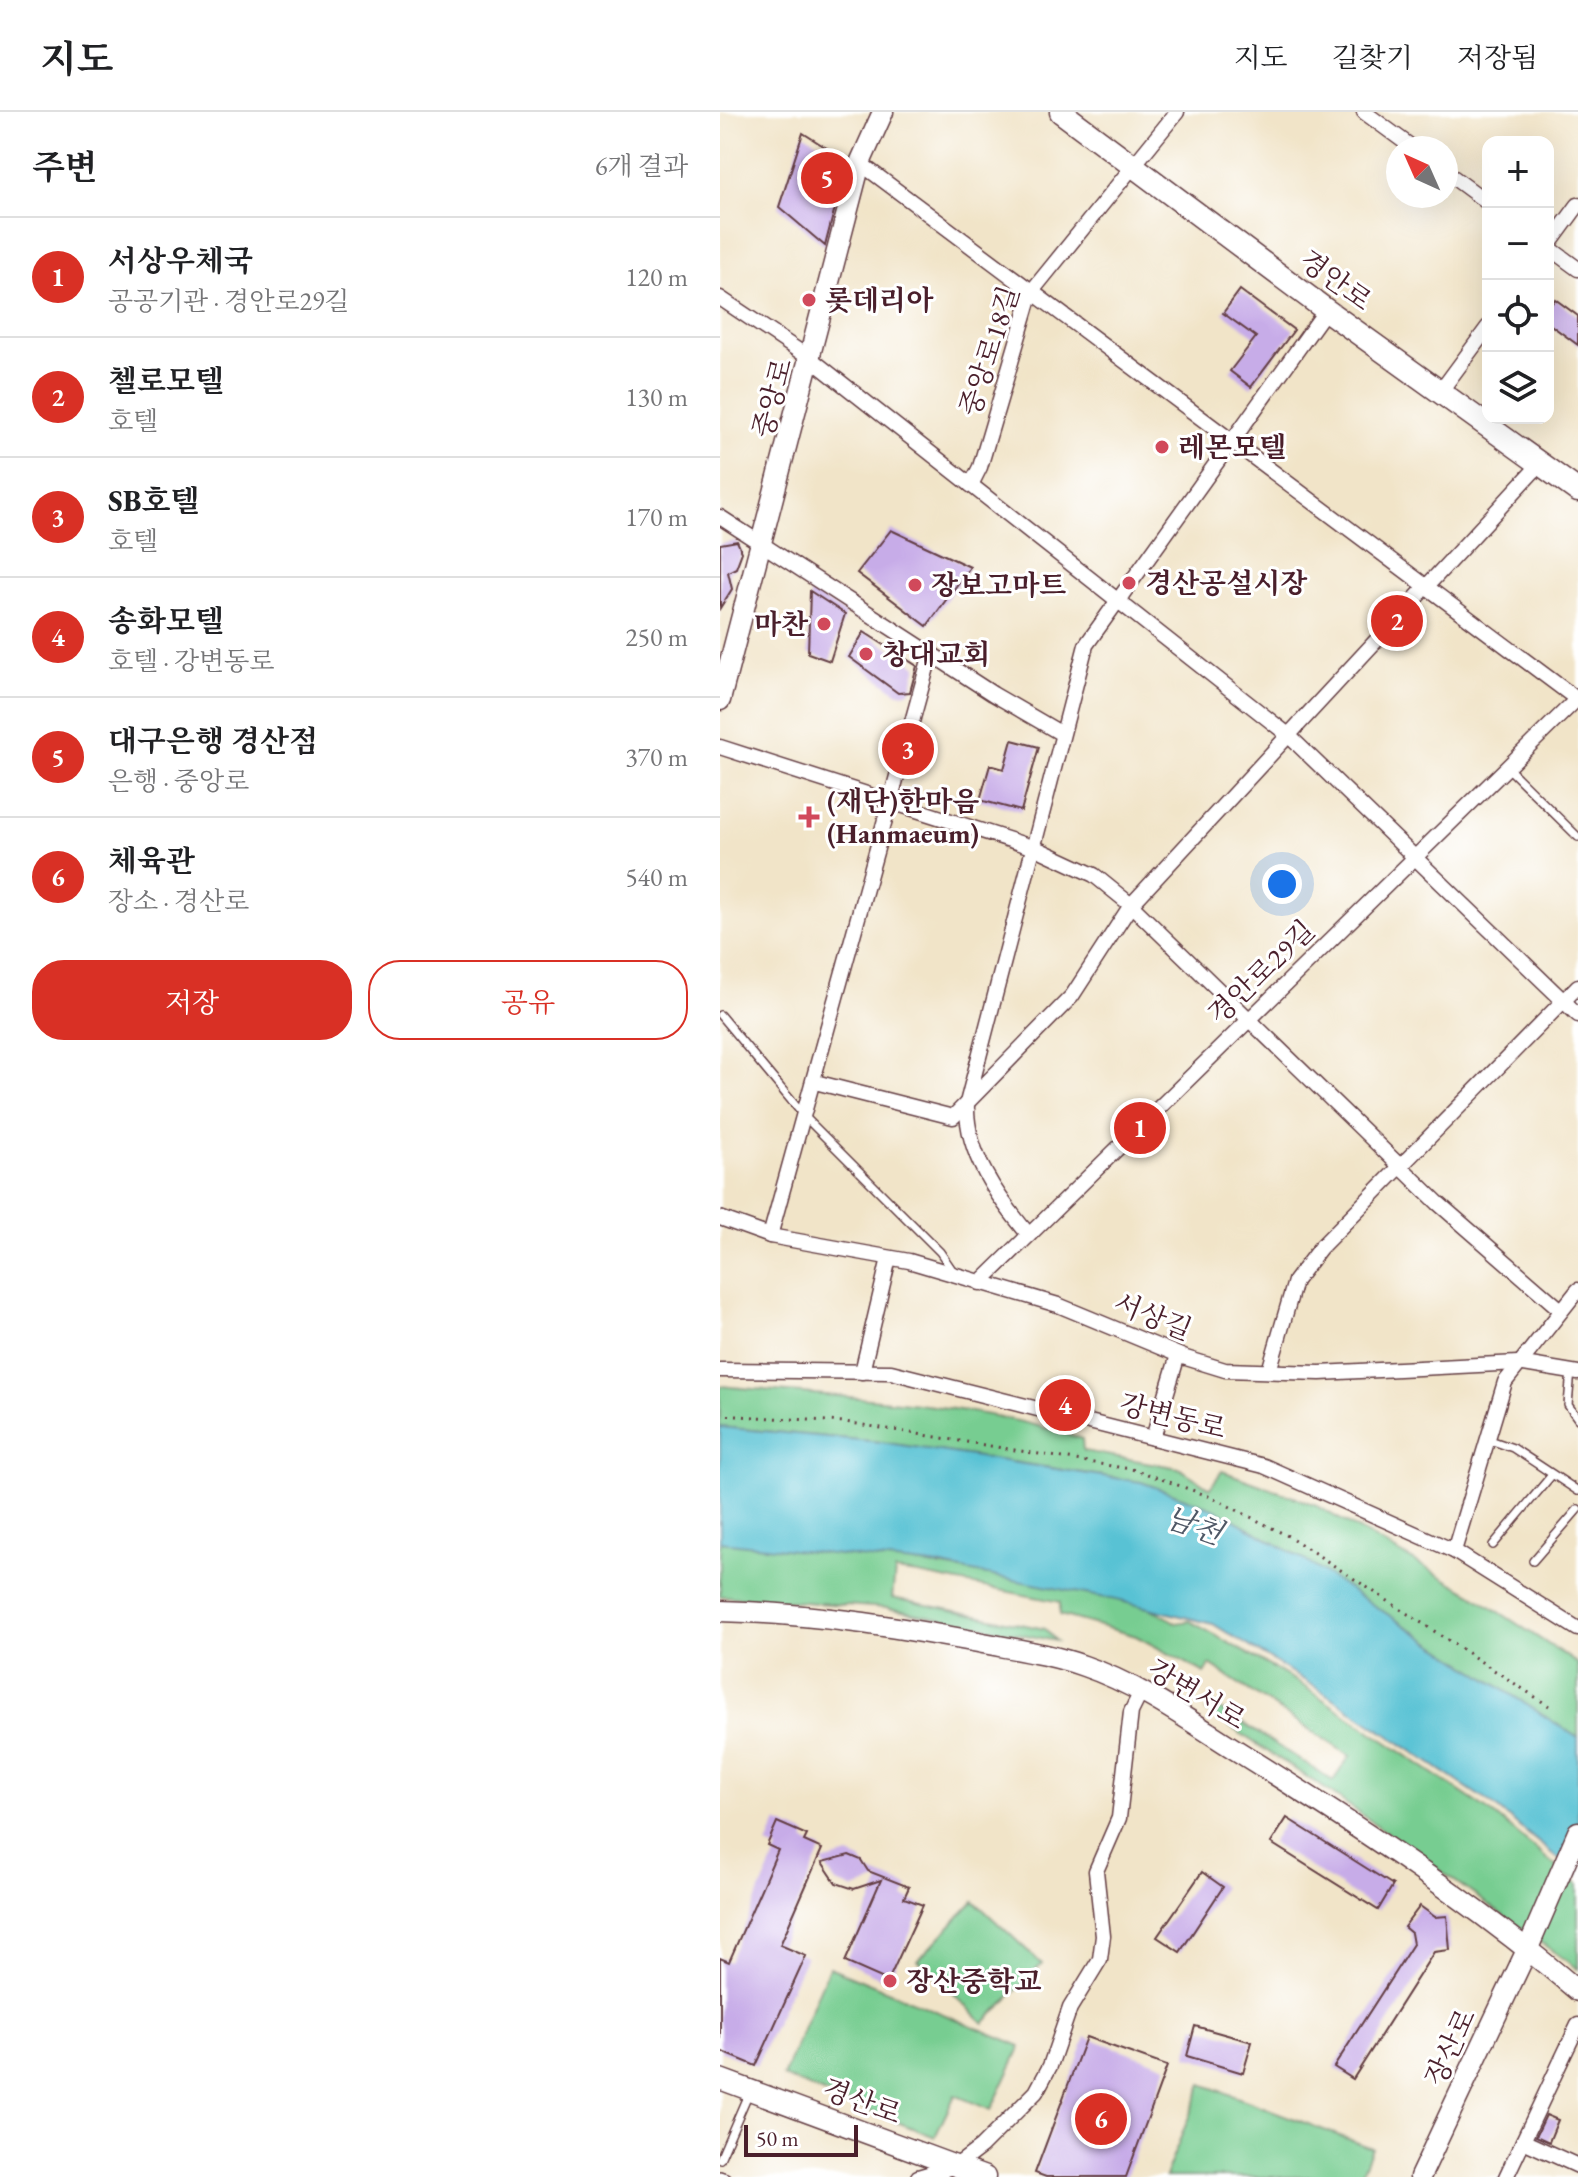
<!DOCTYPE html>
<html lang="ko">
<meta charset="utf-8">
<style>
body{margin:0;font-family:"EB Garamond","Noto Serif KR",serif;background:#f6f6f6;color:#202124}
.controls{position:absolute;right:24px;top:24px;display:grid;overflow:hidden;border-radius:16px;box-shadow:0 8px 32px #0002}
.controls button{width:72px;height:72px;display:grid;place-items:center;padding:0;border:0;border-bottom:2px solid #e0e0e0;background:#fff;color:#202124;font:40px sans-serif}
.compass{position:absolute;left:666px;top:24px;width:72px;height:72px;border-radius:50%;background:#fff;box-shadow:0 8px 32px #0002;rotate:315deg}
.scale{position:absolute;left:24px;bottom:20px;width:114px;box-sizing:border-box;padding-left:8px;border:4px solid #4a1f2b;border-top:0;font-size:22px;line-height:28px;white-space:nowrap;color:#4a1f2b;-webkit-text-stroke:6px #fff;paint-order:stroke}
.you{position:absolute;left:562px;top:772px;width:28px;height:28px;margin:-20px;border:6px solid #fff;border-radius:50%;background:#1a73e8;box-shadow:0 0 0 12px #1a73e833}
.badge{display:grid;place-items:center;width:52px;height:52px;border-radius:50%;background:#d93025;color:#fff;font-size:26px;font-weight:700}
.pin{position:absolute;translate:-50% -50%;border:4px solid #fff;box-shadow:0 2px 8px #0006}
.list{margin:0;padding:0;list-style:none}
h2{display:flex;justify-content:space-between;align-items:center;height:104px;margin:0;padding:0 32px;font-size:34px}
h2 small{font-size:26px;font-weight:400;color:#757577}
.list li{display:grid;grid-template-columns:52px 1fr auto;gap:24px;align-items:center;box-sizing:border-box;height:120px;padding:0 32px;border-top:2px solid #e0e0e0}
.list b{display:block;font-size:30px;white-space:nowrap}
.list p{margin:0;font-size:26px;white-space:nowrap;color:#757577}
.list em{font-size:26px;font-style:normal;color:#757577}
.actions{display:flex;gap:16px;padding:24px 32px}
.actions a{flex:1;padding:18px 0;border:2px solid #d93025;border-radius:32px;text-align:center;font-size:28px;color:#d93025}
.actions .main{background:#d93025;color:#fff}
.icon{flex:none;width:44px;height:44px;fill:none;stroke:currentColor;stroke-width:2;stroke-linecap:round;stroke-linejoin:round}
.map{position:relative;flex:none;width:858px;height:2065px;overflow:hidden}
header{display:flex;align-items:center;gap:48px;box-sizing:border-box;height:112px;padding:0 40px;background:#fff;border-bottom:2px solid #e0e0e0}
header strong{font-size:38px}
nav{display:flex;gap:44px;margin-inline-start:auto;font-size:28px}
main{display:flex}
aside{flex:1;background:#fff}
.map>svg:first-child{display:block}
.green{fill:#77cd91;stroke:#60765e;stroke-width:2}
.water{fill:#58c2d4;stroke:#517080;stroke-width:2}
.building{fill:#c7ace8}
.lines{fill:none;stroke-linecap:round;stroke-linejoin:round}
.lane-casing{stroke:#633d43;stroke-width:10}
.street-casing{stroke:#633d43;stroke-width:17}
.secondary-casing{stroke:#633d43;stroke-width:23}
.primary-casing{stroke:#633d43;stroke-width:25}
.path{stroke:#633d43;stroke-width:3;stroke-dasharray:2 6;stroke-linecap:butt}
.lane{stroke:#fff;stroke-width:7}
.street{stroke:#fff;stroke-width:14}
.secondary{stroke:#fff;stroke-width:20}
.primary{stroke:#fff;stroke-width:22}
.poi-dot{fill:#d1495b;stroke:#fff;stroke-width:3}
.labels{text-anchor:middle;dominant-baseline:central;stroke-width:6;stroke-linejoin:round;paint-order:stroke}
.street-label{font-size:28px;fill:#4a1f2b;stroke:#fff}
.poi-label{font-size:28px;font-weight:bold;fill:#4a1f2b;stroke:#fff;text-anchor:start}
.water-label{font-size:30px;font-style:italic;fill:#4f5866;stroke:#fff}
</style>
<header>
<strong>지도</strong>
<nav><a>지도</a><a>길찾기</a><a>저장됨</a></nav>
</header>
<main>
<aside>
<h2>주변<small>6개 결과</small></h2>
<ul class="list">
<li><span class="badge">1</span><div><b>서상우체국</b><p>공공기관 · 경안로29길</p></div><em>120 m</em></li>
<li><span class="badge">2</span><div><b>첼로모텔</b><p>호텔</p></div><em>130 m</em></li>
<li><span class="badge">3</span><div><b>SB호텔</b><p>호텔</p></div><em>170 m</em></li>
<li><span class="badge">4</span><div><b>송화모텔</b><p>호텔 · 강변동로</p></div><em>250 m</em></li>
<li><span class="badge">5</span><div><b>대구은행 경산점</b><p>은행 · 중앙로</p></div><em>370 m</em></li>
<li><span class="badge">6</span><div><b>체육관</b><p>장소 · 경산로</p></div><em>540 m</em></li>
</ul>
<div class="actions"><a class="main">저장</a><a>공유</a></div>
</aside>
<div class="map">
<svg width="858" height="2065" viewBox="0 0 858 2065">
<rect width="100%" height="100%" fill="#fff"/>
<filter id="ink" filterUnits="userSpaceOnUse"><feTurbulence type="fractalNoise" baseFrequency=".0125" numOctaves="2"/><feDisplacementMap in="SourceGraphic" scale="16" xChannelSelector="R" yChannelSelector="G"/><feConvolveMatrix kernelMatrix="1 2 1 2 8 2 1 2 1" color-interpolation-filters="sRGB"/></filter>
<filter id="wash" filterUnits="userSpaceOnUse"><feTurbulence type="fractalNoise" baseFrequency=".006" numOctaves="4" result="noise"/><feDisplacementMap in="SourceGraphic" scale="32" xChannelSelector="R" yChannelSelector="G"/><feGaussianBlur stdDeviation="1.8" result="paint"/><feColorMatrix in="noise" values="0 0 0 0 0 0 0 0 0 0 0 0 0 0 0 0 0 1.4 0 .05"/><feComposite in="paint" operator="in"/></filter>
<g filter="url(#wash)">
<rect width="100%" height="100%" fill="#f1e4c8"/>
<g class="green">
<path d="M0 1274C121 1286 246 1288 362 1327L363 1339 459 1356 490 1376 502 1359 593 1392 752 1482 858 1552V1626L581 1446 495 1397 421 1370 161 1330 0 1315Z"/>
<path d="M0 1429C115 1436 227 1454 340 1476 378 1484 424 1487 456 1511L470 1509 579 1571 776 1704 858 1773V1857L610 1680 486 1599 492 1592 613 1669 630 1644 490 1553 485 1561 416 1524 340 1503V1490L198 1462 175 1459 172 1486 325 1517 336 1529 167 1496 0 1484Z"/>
<path d="M254 1789 322 1852 264 1911 198 1848Z"/>
<path d="M109 1855 301 1934 271 1998 235 1983 215 2025 63 1965Z"/>
<path d="M482 1972 652 2036 640 2065H445Z"/>
</g>
<path class="water" d="M0 1315 161 1330 421 1370 495 1397 581 1446 858 1626V1763L773 1693 605 1581 493 1512 396 1488 222 1454 0 1430Z"/>
<g id="blocks">
<g class="building">
<path d="M83 21 127 49 105 134 59 95Z"/>
<path d="M520 178 574 218 531 275 510 259 536 225 503 201Z"/>
<path d="M835 187 858 204V233L828 211V197Z"/>
<path d="M171 418 250 455 207 514 137 461Z"/>
<path d="M17 429 22 440 16 456 8 460 12 477 0 496V432Z"/>
<path d="M90 479 125 502 110 549 88 541Z"/>
<path d="M144 520 197 554 190 580 178 581 129 545Z"/>
<path d="M292 628 319 635 301 699 260 688 270 653 284 657Z"/>
<path d="M567 1706 673 1773 658 1798 551 1731Z"/>
<path d="M57 1710 87 1723 84 1729 102 1737 60 1833 86 1844 36 1954 0 1939V1846L9 1850 58 1738 47 1733Z"/>
<path d="M129 1743 141 1748 148 1759 189 1775 184 1786 203 1793 168 1869 125 1850 161 1768 134 1777 116 1771 102 1750Z"/>
<path d="M482 1760 503 1775 460 1840 437 1825Z"/>
<path d="M700 1794 715 1805 727 1804 730 1838 714 1840 633 1967 614 1955 693 1832 691 1821 684 1815Z"/>
<path d="M475 1914 532 1930 523 1961 467 1944Z"/>
<path d="M366 1925 447 1954 406 2065H326L315 2061Z"/>
<path d="M826 2003 838 2008 829 2030 816 2024Z"/>
</g>
</g>
</g>
<g filter="url(#ink)">
<use href="#blocks" fill-opacity="0" stroke="#633d43" stroke-width="2"/>
<g class="lines">
<defs>
<g id="lane">
<path d="M788 656 858 725"/>
<path d="M0 903 85 1005 220 1140 233 1159"/>
<path d="M851 1259 848 1293 858 1307"/>
<path d="M767 1327 793 1336 858 1379"/>
<path d="M773 1433 831 1364"/>
<path d="M813 1449 858 1397"/>
<path d="M0 2047 29 1980"/>
<path d="M0 2063 6 2065"/>
</g>
<g id="street">
<path d="M644 0 693 36"/>
<path d="M140 51 858 588"/>
<path d="M726 60 768 91"/>
<path d="M828 134 858 93"/>
<path d="M828 135 858 157"/>
<path d="M0 186 91 247 567 622 858 903"/>
<path d="M720 280 768 215"/>
<path d="M251 373 260 355 312 179 457 0"/>
<path d="M0 405 273 582 342 622"/>
<path d="M0 635 318 737 374 763 411 793 718 1091 841 1198"/>
<path d="M95 970 233 1005 352 884 411 793 820 352"/>
<path d="M0 1106 50 1124 189 1149 338 1193 466 1246 505 1258 600 1261 798 1251 858 1261"/>
<path d="M309 1123C278 1086 245 1041 247 991L366 533 606 198"/>
<path d="M50 1124 211 541"/>
<path d="M260 1171 858 586"/>
<path d="M0 1258 171 1260 544 1354 734 1439 858 1517"/>
<path d="M549 1259 575 1169 600 1136 858 874"/>
<path d="M142 1260 169 1146"/>
<path d="M433 1326 458 1243"/>
<path d="M734 1439 785 1270 858 1178"/>
<path d="M803 2029 858 2054"/>
<path d="M198 2065 236 2054 261 2035 316 1980 330 1954 350 1896 380 1847 383 1824 376 1759 399 1706 411 1600 421 1580"/>
<path d="M786 2065 858 1913"/>
</g>
<g id="secondary">
<path d="M0 588 140 51 163 0"/>
<path d="M0 1499C88 1501 172 1514 258 1530 293 1537 330 1542 364 1554 423 1574 475 1613 527 1645 642 1717 755 1791 858 1879"/>
<path d="M0 1967 265 2065"/>
<path d="M700 2065 808 1836 858 1720"/>
</g>
<path id="primary" d="M341 0 606 198 858 379"/>
</defs>
<use href="#lane" class="lane-casing"/>
<use href="#street" class="street-casing"/>
<use href="#secondary" class="secondary-casing"/>
<use href="#primary" class="primary-casing"/>
<path class="path" d="M0 1303 125 1310 416 1358 491 1385 570 1425 829 1594"/>
<use href="#lane" class="lane"/>
<use href="#street" class="street"/>
<use href="#secondary" class="secondary"/>
<use href="#primary" class="primary"/>
</g>
</g>
<g class="poi-dot">
<circle cx="89" cy="188" r="8"/>
<circle cx="442" cy="335" r="8"/>
<circle cx="409" cy="471" r="8"/>
<circle cx="195" cy="473" r="8"/>
<circle cx="104" cy="512" r="8"/>
<circle cx="146" cy="542" r="8"/>
<path d="M85 693h8v8h8v8h-8v8h-8v-8h-8v-8h8z"/>
<circle cx="170" cy="1869" r="8"/>
</g>
<g class="labels">
<g class="street-label">
<text transform="translate(616 168) rotate(36)">경안로</text>
<text transform="translate(269 239) rotate(-72)">중앙로18길</text>
<text transform="translate(52 286) rotate(-75)">중앙로</text>
<text transform="translate(541 860) rotate(-44)">경안로29길</text>
<text transform="translate(433 1204) rotate(22)">서상길</text>
<text transform="translate(453 1304) rotate(14)">강변동로</text>
<text transform="translate(477 1582) rotate(31)">강변서로</text>
<text transform="translate(730 1935) rotate(-65)">장산로</text>
<text transform="translate(142 1989) rotate(20)">경산로</text>
</g>
<g class="poi-label">
<text x="105" y="188">롯데리아</text>
<text x="458" y="335">레몬모텔</text>
<text x="425" y="471">경산공설시장</text>
<text x="211" y="473">장보고마트</text>
<text x="88" y="512" text-anchor="end">마찬</text>
<text x="162" y="542">창대교회</text>
<text x="107" y="689">(재단)한마음<tspan x="107" dy="32">(Hanmaeum)</tspan></text>
<text x="186" y="1869">장산중학교</text>
</g>
<g class="water-label">
<text transform="translate(474 1413) rotate(20)">남천</text>
</g>
</g>
</svg>
<div class="controls">
<button>+</button>
<button>−</button>
<button><svg class="icon" aria-label="locate" viewBox="0 0 24 24"><circle cx="12" cy="12" r="6"/><path d="M12 2v4M12 18v4M2 12h4M18 12h4"/></svg></button>
<button><svg class="icon" aria-label="layers" viewBox="0 0 24 24"><path d="M12 4l9 5-9 5-9-5zM3 14l9 5 9-5"/></svg></button>
</div>
<svg class="compass" viewBox="-18 -18 36 36"><path d="M0-13l5 13h-10z" fill="#e53935"/><path d="M0 13l5-13h-10z" fill="#757577"/></svg>
<div class="scale">50 m</div>
<div class="you"></div>
<div class="pin badge" style="left:420px;top:1016px">1</div>
<div class="pin badge" style="left:677px;top:509px">2</div>
<div class="pin badge" style="left:188px;top:637px">3</div>
<div class="pin badge" style="left:345px;top:1293px">4</div>
<div class="pin badge" style="left:107px;top:66px">5</div>
<div class="pin badge" style="left:381px;top:2007px">6</div>
</div>
</main>
